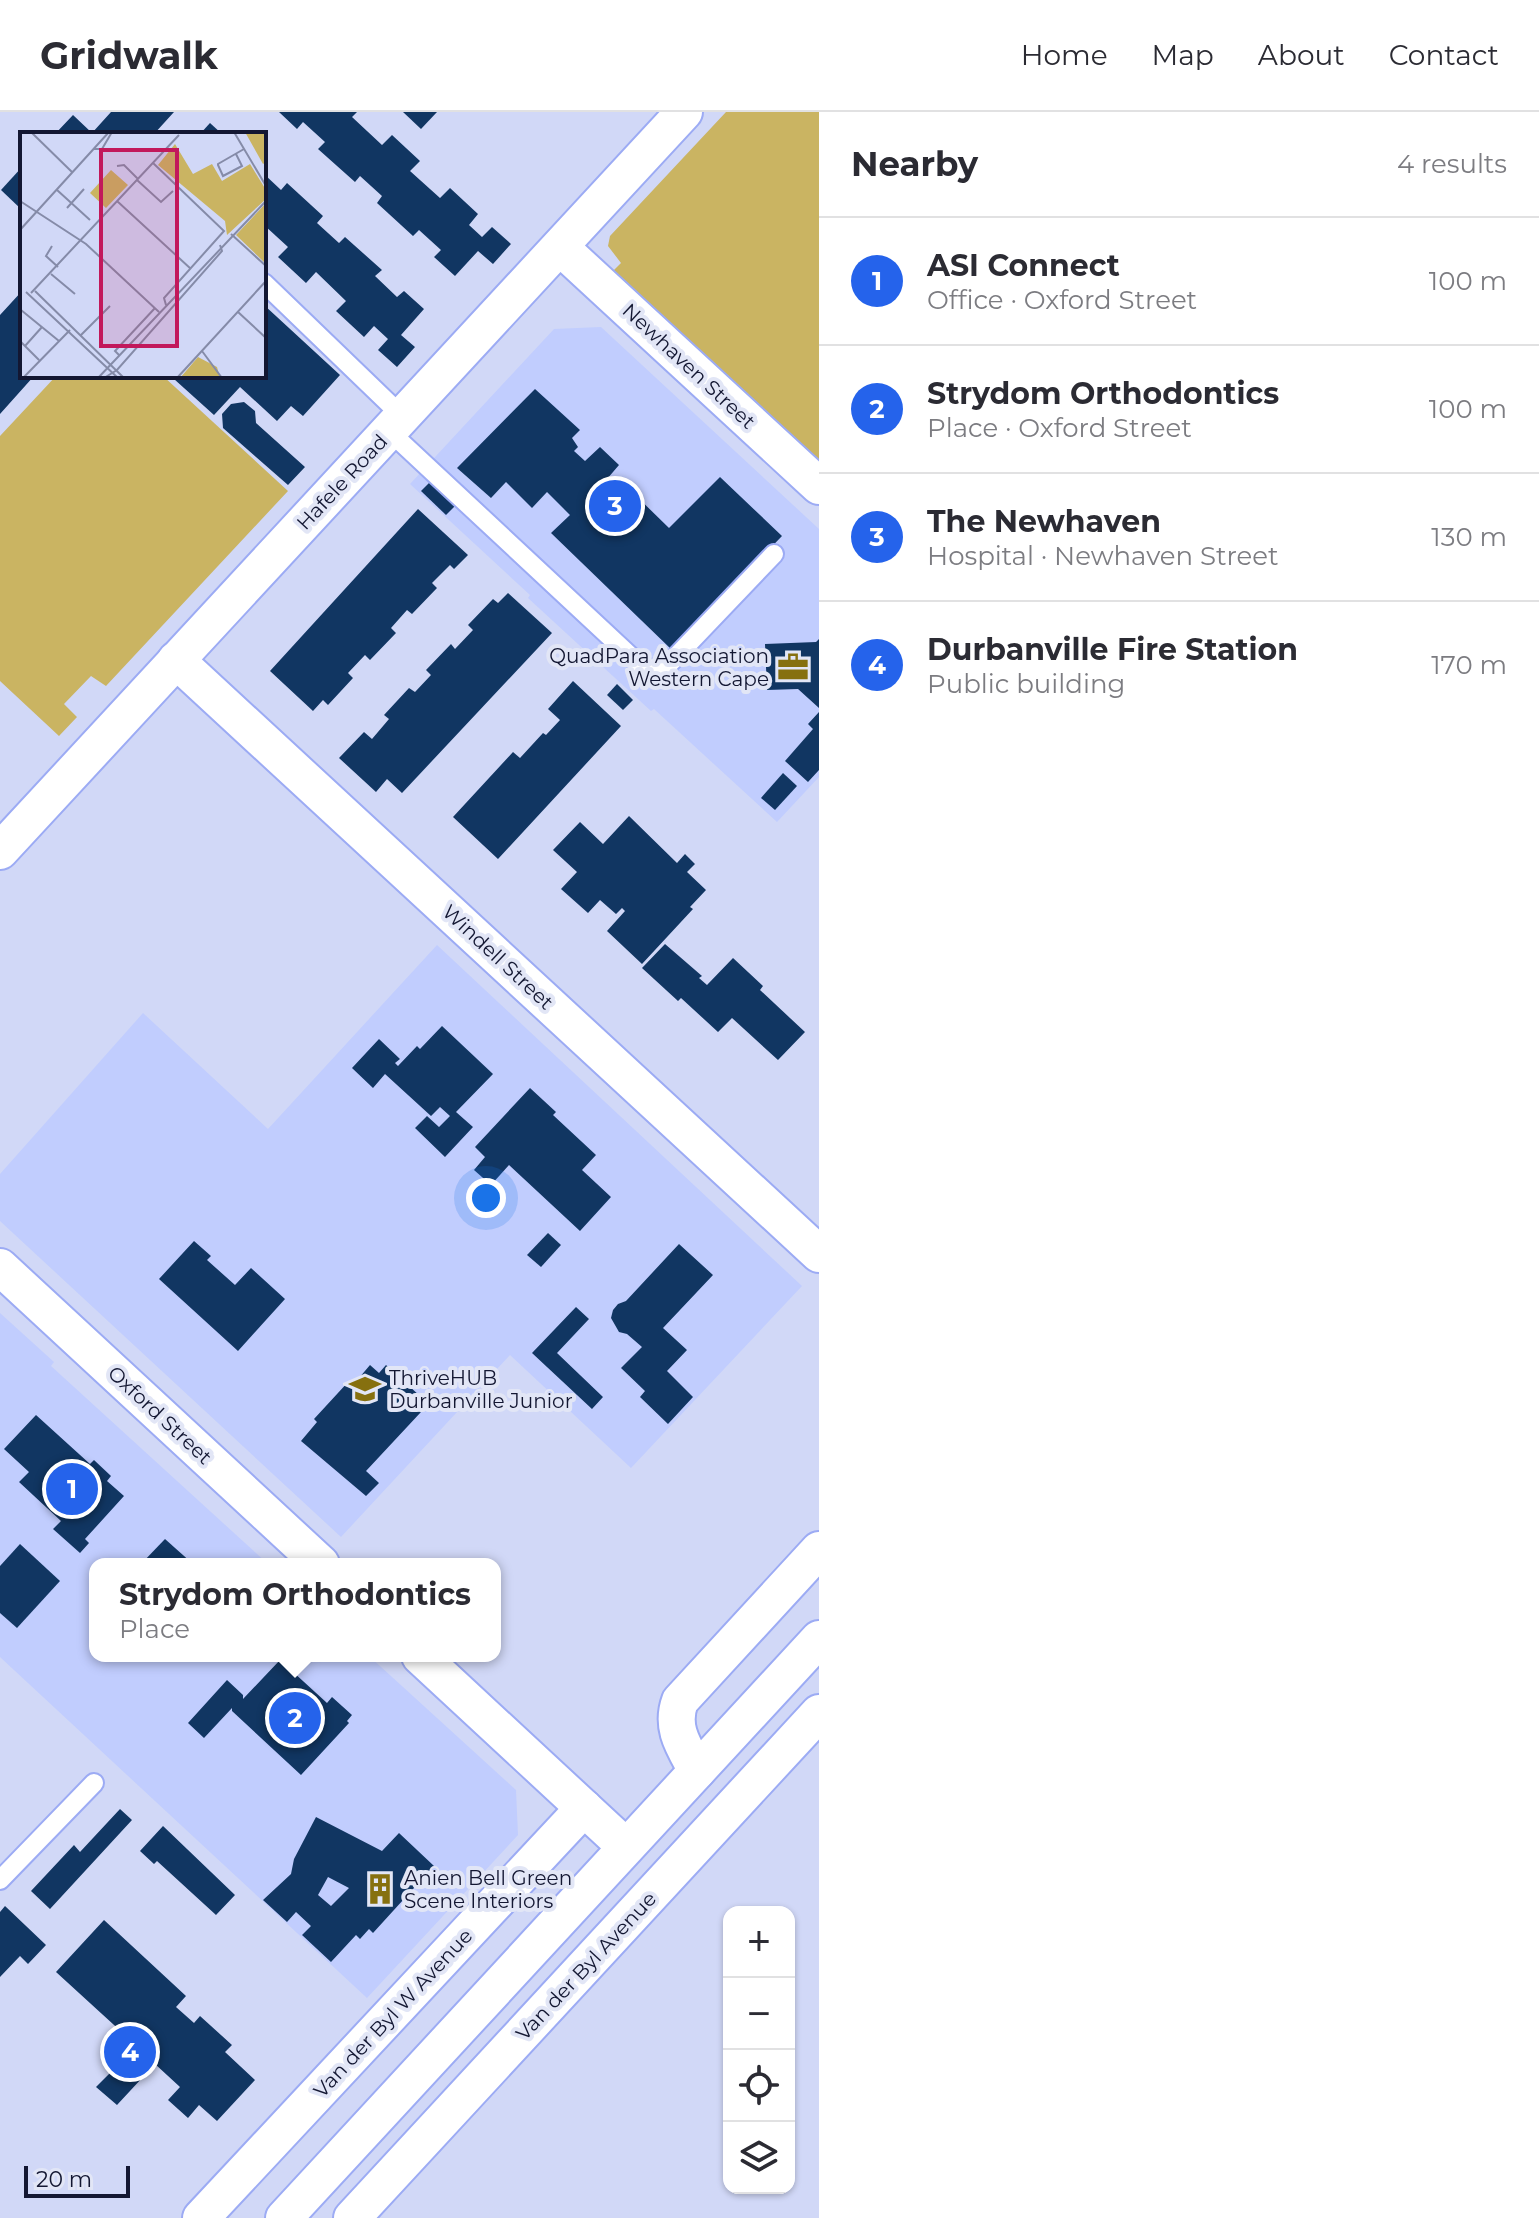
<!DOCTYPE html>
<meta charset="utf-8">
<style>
body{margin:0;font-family:Montserrat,sans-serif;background:#f7f7f7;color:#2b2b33}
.controls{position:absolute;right:24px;bottom:24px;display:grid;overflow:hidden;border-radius:16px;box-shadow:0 2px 6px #0004}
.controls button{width:72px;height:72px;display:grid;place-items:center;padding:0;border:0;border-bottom:2px solid #e1e1e2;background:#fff;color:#2b2b33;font:40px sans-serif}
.scale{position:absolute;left:24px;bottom:20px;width:106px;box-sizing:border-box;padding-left:8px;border:4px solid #131732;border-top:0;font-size:22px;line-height:28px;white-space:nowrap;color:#131732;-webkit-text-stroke:6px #e2e6f6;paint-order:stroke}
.you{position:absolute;left:486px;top:1086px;width:28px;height:28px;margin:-20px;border:6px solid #fff;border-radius:50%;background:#1a73e8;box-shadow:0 0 0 12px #1a73e833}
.badge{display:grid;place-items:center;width:52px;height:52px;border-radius:50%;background:#2563eb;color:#fff;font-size:26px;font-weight:700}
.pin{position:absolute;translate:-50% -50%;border:4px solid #fff;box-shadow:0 2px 8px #0006}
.popup{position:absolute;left:89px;top:1446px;width:412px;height:104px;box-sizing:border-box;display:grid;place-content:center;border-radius:16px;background:#fff;filter:drop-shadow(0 2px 6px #0005);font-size:26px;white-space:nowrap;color:#7c7c81}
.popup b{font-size:30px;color:#2b2b33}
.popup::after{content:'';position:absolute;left:50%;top:100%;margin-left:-16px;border:16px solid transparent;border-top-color:#fff}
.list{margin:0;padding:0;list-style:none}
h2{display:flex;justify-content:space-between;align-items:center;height:104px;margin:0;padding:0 32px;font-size:34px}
h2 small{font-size:26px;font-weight:400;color:#7c7c81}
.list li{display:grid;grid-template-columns:52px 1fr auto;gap:24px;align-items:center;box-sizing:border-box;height:128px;padding:0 32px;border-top:2px solid #e1e1e2}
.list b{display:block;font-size:30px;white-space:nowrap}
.list p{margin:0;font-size:26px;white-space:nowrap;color:#7c7c81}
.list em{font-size:26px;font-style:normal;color:#7c7c81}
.icon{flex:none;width:44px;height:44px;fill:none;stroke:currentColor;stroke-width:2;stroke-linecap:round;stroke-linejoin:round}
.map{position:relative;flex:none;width:819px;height:2106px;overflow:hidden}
header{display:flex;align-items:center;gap:48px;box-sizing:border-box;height:112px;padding:0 40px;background:#fff;border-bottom:2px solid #e1e1e2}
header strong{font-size:38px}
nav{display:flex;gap:44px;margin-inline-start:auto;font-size:28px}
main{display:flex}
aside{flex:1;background:#fff}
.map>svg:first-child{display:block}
.built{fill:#c1cdfe}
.green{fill:#cab462}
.building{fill:#113662;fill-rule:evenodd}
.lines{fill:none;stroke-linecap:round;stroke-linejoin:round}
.service-casing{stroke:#9cabf4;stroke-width:22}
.minor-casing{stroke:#9cabf4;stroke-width:40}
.service{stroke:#fff;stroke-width:18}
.minor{stroke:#fff;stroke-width:36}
.labels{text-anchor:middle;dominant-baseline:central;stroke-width:8;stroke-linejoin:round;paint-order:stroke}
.street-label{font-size:20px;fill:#131732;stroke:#e2e6f6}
.poi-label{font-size:20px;fill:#131732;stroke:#e2e6f6;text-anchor:start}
.inset-road{fill:none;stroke:#858ba8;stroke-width:2}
.view{fill:#c2185b;fill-opacity:0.15;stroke:#c2185b;stroke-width:4}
.inset-edge{fill:none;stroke:#131732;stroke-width:4}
</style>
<header>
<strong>Gridwalk</strong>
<nav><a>Home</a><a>Map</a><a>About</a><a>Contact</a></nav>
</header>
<main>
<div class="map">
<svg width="819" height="2106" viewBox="0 0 819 2106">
<rect width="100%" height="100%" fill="#d1d8f7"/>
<g class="built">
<path d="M601 215 819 417V665L777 710 654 597 651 599 566 521 528 486 530 483 410 372 554 217Z"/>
<path d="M437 833 802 1174 631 1356 510 1243 341 1425 0 1109V1062L143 901 268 1017Z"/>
<path d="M0 1201 54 1250 51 1254 268 1452H95V1544H369L516 1678 518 1723 367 1886 0 1545Z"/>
</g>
<g class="green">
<path d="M726 0H819V351L613 159 621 151 608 134 610 124Z"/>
<path d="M56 264H163L288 379 106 574 91 564 64 592 77 605 59 624 0 569V324Z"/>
</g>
<g class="building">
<path d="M111 0H174L154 22H55L73 3 92 21Z"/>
<path d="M279 0H357L352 5 382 33 392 23 420 49 410 59 440 86 450 76 478 102 469 113 482 125 492 115 511 132 493 152 478 139 455 164 434 145 441 138 419 118 413 124 377 91 382 84 360 64 355 70 318 37 325 30 303 10 297 17Z"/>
<path d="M403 0H437L421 17Z"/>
<path d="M210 11 222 22H200Z"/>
<path d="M22 55V98L1 78Z"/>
<path d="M264 62 281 78 287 71 323 104 317 111 339 131 345 125 382 158 375 164 397 185 404 179 424 197 401 223 415 235 397 255 378 238 388 227 374 214 364 225 336 199 346 189 316 160 306 171 278 145 288 135 264 113Z"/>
<path d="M22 179V264H34L0 302V203Z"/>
<path d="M264 193 340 263 303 304 291 294 277 309 240 275 214 303 174 267 177 264H264Z"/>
<path d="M535 277 580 318 572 326 578 335 574 339 585 349 600 335 619 353 607 367 619 379 625 373 669 416 720 365 782 424 672 538 551 421 570 403 547 380 532 396 506 370 491 386 457 356Z"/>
<path d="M244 290 255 299 256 311 305 355 288 373 223 316 222 302 231 292Z"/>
<path d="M430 370 455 394 446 403 421 379Z"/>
<path d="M418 397 468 443 454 457 450 453 432 471 437 476 412 502 407 498 391 516 396 521 370 548 365 543 348 561 353 566 328 593 323 588 313 599 270 559Z"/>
<path d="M508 481 552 521 402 681 387 667 376 680 339 646 364 620 372 627 389 607 384 603 409 576 415 580 431 563 426 558 451 532 455 537 473 518 468 513 493 487 498 491Z"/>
<path d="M819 527V596L798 577 767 578 765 532 816 530Z"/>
<path d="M573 569 621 614 498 747 453 705 513 640 520 646 543 621 546 623 560 608 548 597Z"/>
<path d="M617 572 633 588 623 598 607 583Z"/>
<path d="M819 600V658L808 670 785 649 813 617 808 612Z"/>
<path d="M783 661 797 674 775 698 761 686Z"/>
<path d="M629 704 677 751 685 742 695 752 687 760 706 778 690 795 693 797 642 852 607 819 625 799 622 796 616 802 600 788 588 801 561 777 577 760 553 738 580 710 603 732Z"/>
<path d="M665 832 702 864 699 866 707 873 733 846 763 874 760 878 805 920 778 948 732 906 718 920 681 886 678 889 642 856Z"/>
<path d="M442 914 493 962 456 1000 473 1015 445 1045 415 1016 427 1004 439 1015 450 1004 440 995 431 1004 385 962 373 976 352 956 379 927 400 947 395 951 398 954 417 934 420 937Z"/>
<path d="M530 976 556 1000 553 1003 596 1043 582 1058 611 1085 580 1119 509 1053 491 1073 474 1058 485 1045 475 1035Z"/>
<path d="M548 1121 561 1133 541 1155 527 1143Z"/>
<path d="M194 1129 211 1144 207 1148 235 1173 251 1156 285 1187 238 1239 159 1167Z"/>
<path d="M679 1132 713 1163 663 1216 687 1238 667 1259 693 1285 668 1312 640 1285 645 1279 621 1256 642 1235 627 1222 619 1220 611 1206 613 1198 618 1192 626 1189Z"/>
<path d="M576 1195 589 1207 557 1241 603 1285 592 1297 532 1241Z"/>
<path d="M370 1253 379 1261 386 1253 420 1284 412 1293 421 1300 366 1359 379 1371 366 1384 301 1329 317 1310 314 1307 349 1269 353 1273Z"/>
<path d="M36 1303 90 1352 94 1348 111 1364 107 1369 124 1384 85 1427 89 1431 80 1441 53 1417 61 1409 19 1370 29 1360 4 1337Z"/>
<path d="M165 1427 193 1452H141Z"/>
<path d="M20 1432 60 1469 17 1516 0 1501V1454Z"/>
<path d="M280 1548 327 1591 332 1585 352 1603 347 1609 349 1611 301 1663 232 1599V1596L204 1626 188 1611 227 1568 243 1583V1587Z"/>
<path d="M120 1697 132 1708 50 1797 31 1779 74 1733 80 1740Z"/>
<path d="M316 1705 382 1739 399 1721 434 1754 373 1821 369 1817 360 1827 356 1823 331 1850 302 1823 311 1814 296 1800 287 1810 263 1788 291 1762 294 1747ZM328 1765 349 1776 331 1794 318 1783Z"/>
<path d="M163 1714 235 1783 216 1803 157 1749 154 1752 140 1739Z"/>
<path d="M5 1794 46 1833 28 1852 20 1844 0 1865V1800Z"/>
<path d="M104 1808 186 1884 176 1895 194 1911 200 1904 232 1933 225 1940 255 1968 217 2009 199 1993 188 2006 168 1988 180 1975 155 1952 117 1993 96 1975 137 1934 56 1860Z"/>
</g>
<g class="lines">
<defs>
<g id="service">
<path d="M264 171 403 305"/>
<path d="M389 319 640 553C652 559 658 557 669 552L774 442"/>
<path d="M0 1768 94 1671"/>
</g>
<g id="minor">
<path d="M560 135 819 374"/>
<path d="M176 548 819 1142"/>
<path d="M0 739 684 0"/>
<path d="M0 1155 321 1452"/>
<path d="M420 1544 626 1735"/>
<path d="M697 1659C684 1635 670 1616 680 1589L819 1438"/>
<path d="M201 2106 584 1696"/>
<path d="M284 2106 819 1527"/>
<path d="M352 2106 819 1601"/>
</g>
</defs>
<use href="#service" class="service-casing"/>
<use href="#minor" class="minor-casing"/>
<use href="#service" class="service"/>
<use href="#minor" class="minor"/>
</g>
<defs>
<symbol id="office-bare" viewBox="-9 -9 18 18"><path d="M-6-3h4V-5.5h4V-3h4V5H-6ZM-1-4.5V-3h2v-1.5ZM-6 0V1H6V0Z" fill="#86700f" stroke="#e2e6f6" stroke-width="2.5" paint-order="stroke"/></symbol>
<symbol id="school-bare" viewBox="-9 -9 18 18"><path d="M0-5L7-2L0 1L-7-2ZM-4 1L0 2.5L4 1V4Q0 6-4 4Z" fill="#86700f" stroke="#e2e6f6" stroke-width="2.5" paint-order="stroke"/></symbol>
<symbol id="building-bare" viewBox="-9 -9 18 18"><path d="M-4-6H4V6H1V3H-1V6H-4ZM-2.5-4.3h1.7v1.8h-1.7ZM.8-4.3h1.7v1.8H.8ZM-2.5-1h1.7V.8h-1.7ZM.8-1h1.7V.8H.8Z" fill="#86700f" stroke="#e2e6f6" stroke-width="2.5" paint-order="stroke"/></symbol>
</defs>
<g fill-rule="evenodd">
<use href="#office-bare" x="771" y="533" width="44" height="44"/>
<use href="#school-bare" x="343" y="1255" width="44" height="44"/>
<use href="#building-bare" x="358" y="1755" width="44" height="44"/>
</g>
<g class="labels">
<g class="street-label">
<text transform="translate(689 254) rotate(43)">Newhaven Street</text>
<text transform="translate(342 370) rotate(-47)">Hafele Road</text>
<text transform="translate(498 845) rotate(43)">Windell Street</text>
<text transform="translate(160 1303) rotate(43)">Oxford Street</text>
<text transform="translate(586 1854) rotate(-47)">Van der Byl Avenue</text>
<text transform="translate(393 1901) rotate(-47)">Van der Byl W Avenue</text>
</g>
<g class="poi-label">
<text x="769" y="544" text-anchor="end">QuadPara Association<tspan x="769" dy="23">Western Cape</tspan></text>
<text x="389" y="1266">ThriveHUB<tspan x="389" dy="23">Durbanville Junior</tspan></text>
<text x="404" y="1766">Anien Bell Green<tspan x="404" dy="23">Scene Interiors</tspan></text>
</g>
</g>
<g transform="translate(20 20)">
<rect width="246" height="246" fill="#d1d8f7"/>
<path d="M225 0H246V30L243 32ZM155 12 173 42 192 32 202 49 230 32 246 58V67L207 103 205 89 138 33ZM91 38 108 53 86 76 70 61ZM246 71V132L216 103ZM178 225 197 235 200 246H160Z" fill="#cab462"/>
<path class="inset-road" d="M11 0 53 41M214 0 246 54M74 17H82L92 0M216 22 222 34 203 44 198 33V32L224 17M133 31 204 99 144 166 146 173M97 34 104 33 118 47M117 48 141 70 153 59M37 58 70 88M0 69 66 112 139 180M97 69 171 137M47 76 64 57M0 98 89 0M211 102 246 134M32 114 26 124 38 135M31 142 55 162M15 159 104 246M6 160 98 246M11 161 159 3M1 178 39 209M218 180 246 206M61 203 90 174M0 209 19 228M5 214 22 195M182 219 202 246M99 223 95 219 135 176M3 246 50 198M78 246 246 69M84 246 97 238 202 119 200 113M157 246 246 149"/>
<path class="view" d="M81 18H157V214H81Z"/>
<rect width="246" height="246" class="inset-edge"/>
</g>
</svg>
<div class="controls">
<button>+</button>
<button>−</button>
<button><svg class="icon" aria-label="locate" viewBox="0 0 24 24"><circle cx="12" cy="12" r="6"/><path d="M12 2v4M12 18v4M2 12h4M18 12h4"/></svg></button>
<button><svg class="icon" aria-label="layers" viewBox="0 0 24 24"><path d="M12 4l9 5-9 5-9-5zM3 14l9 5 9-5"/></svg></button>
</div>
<div class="scale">20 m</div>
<div class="you"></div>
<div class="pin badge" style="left:72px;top:1377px">1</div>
<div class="pin badge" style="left:295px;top:1606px">2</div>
<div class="popup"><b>Strydom Orthodontics</b>Place</div>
<div class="pin badge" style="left:615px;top:394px">3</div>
<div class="pin badge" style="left:130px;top:1940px">4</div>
</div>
<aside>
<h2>Nearby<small>4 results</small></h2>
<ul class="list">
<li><span class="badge">1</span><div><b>ASI Connect</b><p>Office · Oxford Street</p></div><em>100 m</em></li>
<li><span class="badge">2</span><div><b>Strydom Orthodontics</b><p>Place · Oxford Street</p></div><em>100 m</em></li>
<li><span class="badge">3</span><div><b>The Newhaven</b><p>Hospital · Newhaven Street</p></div><em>130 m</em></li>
<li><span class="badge">4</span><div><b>Durbanville Fire Station</b><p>Public building</p></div><em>170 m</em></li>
</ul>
</aside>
</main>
